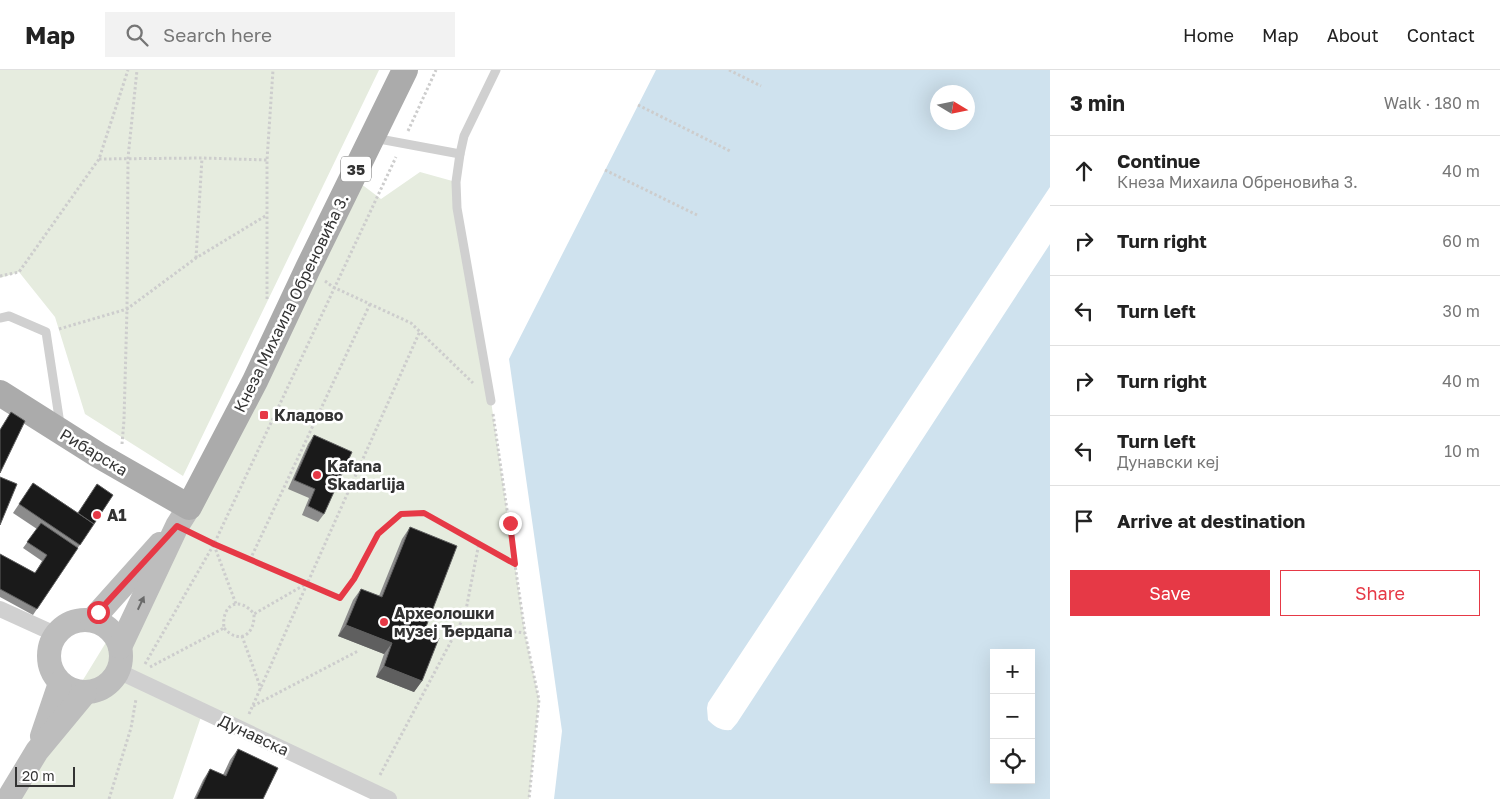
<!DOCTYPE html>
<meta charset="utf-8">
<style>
body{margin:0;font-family:"Golos Text",sans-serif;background:#f2f2f2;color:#222}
.controls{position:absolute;right:15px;bottom:15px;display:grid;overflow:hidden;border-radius:0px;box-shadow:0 5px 20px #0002}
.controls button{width:45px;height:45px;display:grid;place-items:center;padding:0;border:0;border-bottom:1px solid #e0e0e0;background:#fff;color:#222;font:25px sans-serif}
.compass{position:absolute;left:930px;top:15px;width:45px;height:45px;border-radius:50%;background:#fff;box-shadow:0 5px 20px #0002;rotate:100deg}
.scale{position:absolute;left:15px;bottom:12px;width:60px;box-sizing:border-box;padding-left:5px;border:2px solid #333;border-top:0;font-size:14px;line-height:18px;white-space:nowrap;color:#333;-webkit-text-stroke:4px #fff;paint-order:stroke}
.stop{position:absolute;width:15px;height:15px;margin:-11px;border:4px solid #e63946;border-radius:50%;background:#fff}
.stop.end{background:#e63946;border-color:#fff;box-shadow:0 1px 5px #0008}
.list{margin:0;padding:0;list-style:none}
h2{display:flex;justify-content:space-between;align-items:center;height:65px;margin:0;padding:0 20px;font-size:21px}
h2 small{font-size:16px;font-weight:400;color:#767676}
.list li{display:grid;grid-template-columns:32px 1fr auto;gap:15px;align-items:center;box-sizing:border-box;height:70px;padding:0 20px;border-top:1px solid #e0e0e0}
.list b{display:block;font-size:19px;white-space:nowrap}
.list p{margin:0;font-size:16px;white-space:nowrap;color:#767676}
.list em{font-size:16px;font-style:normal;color:#767676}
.actions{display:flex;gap:10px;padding:15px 20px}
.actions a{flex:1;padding:11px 0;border:1px solid #e63946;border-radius:0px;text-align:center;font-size:18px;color:#e63946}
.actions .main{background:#e63946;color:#fff}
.icon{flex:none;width:28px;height:28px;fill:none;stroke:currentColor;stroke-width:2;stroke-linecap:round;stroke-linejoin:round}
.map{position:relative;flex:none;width:1050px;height:729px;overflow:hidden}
header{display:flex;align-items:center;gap:30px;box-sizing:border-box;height:70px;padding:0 25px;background:#fff;border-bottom:1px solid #e0e0e0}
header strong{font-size:24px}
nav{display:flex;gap:28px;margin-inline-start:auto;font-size:18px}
.search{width:350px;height:45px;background:#f2f2f2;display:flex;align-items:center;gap:12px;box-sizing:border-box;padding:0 18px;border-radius:0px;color:#767676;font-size:19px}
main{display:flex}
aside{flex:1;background:#fff}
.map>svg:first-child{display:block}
.green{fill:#e6ecdf}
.water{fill:#cfe2ee;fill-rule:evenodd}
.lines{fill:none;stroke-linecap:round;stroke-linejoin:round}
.path{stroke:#cdcdcd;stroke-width:3;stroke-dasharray:2.5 2.5;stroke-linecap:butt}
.lane{stroke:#d0d0d0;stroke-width:9}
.street{stroke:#d0d0d0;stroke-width:16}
.secondary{stroke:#bdbdbd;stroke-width:24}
.primary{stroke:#ababab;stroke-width:26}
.wall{fill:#8c8c8c}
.shaded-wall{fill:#5f5f5f}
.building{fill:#1a1a1a;stroke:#5f5f5f}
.oneway{fill:#6a6a6a}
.route{stroke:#e63946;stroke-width:6}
.poi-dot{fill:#e63946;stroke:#fff;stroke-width:2}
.labels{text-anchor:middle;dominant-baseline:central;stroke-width:5;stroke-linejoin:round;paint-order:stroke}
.shield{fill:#fff;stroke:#707070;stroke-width:1}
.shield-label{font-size:15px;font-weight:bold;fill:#333}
.street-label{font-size:16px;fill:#333;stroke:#fff}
.poi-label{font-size:16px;font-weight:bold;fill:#333;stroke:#fff;text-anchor:start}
</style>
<header>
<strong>Map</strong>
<div class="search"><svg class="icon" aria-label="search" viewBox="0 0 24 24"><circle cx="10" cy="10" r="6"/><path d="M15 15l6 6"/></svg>Search here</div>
<nav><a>Home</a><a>Map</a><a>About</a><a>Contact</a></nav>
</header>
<main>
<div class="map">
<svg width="1050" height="729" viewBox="0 0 1050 729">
<rect width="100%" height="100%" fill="#fff"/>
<g class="green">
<path d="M0 0H379L183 406 85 344 55 247 19 202 0 208Z"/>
<path d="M420 102 456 112 491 331 525 563 539 630 529 729H389L203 641 173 729H10L189 437 352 107 381 129Z"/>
</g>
<path class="water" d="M656 0H1050V117L708 633 707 638 708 650C715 657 721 661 731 660L737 653 1050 174V729H554L562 661 509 289ZM938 22H968V52H938ZM994 583H1031V710H994Z"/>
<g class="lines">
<g class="path">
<path d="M729 0 761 16"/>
<path d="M638 35 730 81"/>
<path d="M408 61 436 0"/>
<path d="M99 89 202 88 267 90"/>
<path d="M605 100 697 145"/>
<path d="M196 188 202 88"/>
<path d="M0 206 19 202 99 89 128 0"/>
<path d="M325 211 333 217 411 253 473 313"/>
<path d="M267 229V90L273 0"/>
<path d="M59 259 127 239 196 188 267 145"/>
<path d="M493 344 525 563 539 630 529 729"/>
<path d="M122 374 124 350 127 239 128 88 137 0"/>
<path d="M195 465 340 528 354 509 378 464 401 444 424 443 515 494"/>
<path d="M214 475 236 534"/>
<path d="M250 490 370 234"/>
<path d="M224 558C239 575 255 565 254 544"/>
<path d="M459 558H484L525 563"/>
<path d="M242 566 261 619"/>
<path d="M145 594 214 474 396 87"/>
<path d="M150 597 224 558C221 535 239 525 254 544L306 514"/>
<path d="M253 636 358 581"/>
<path d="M249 644 420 261"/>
<path d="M380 705 465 545 479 473"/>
<path d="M109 729 131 658 136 629"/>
</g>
<g class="lane">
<path d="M374 68 460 84"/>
<path d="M0 248 9 246 46 262 60 354"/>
<path d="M491 331 457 138 456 112 460 84 464 66 496 0"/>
</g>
<g class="street">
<path d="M0 539 55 564"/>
<path d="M118 601 389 729"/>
</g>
<g class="secondary">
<circle cx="85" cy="586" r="36"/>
<path d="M92 550 160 474"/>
<path d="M120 577 177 456 189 437"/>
<path d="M42 666 60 613"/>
<path d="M8 729 37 681 85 623"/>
</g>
<path class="primary" d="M0 323 98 385 189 437 255 311 308 198 405 0"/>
</g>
<g class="wall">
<path d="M314 365 324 444 318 452 302 445 309 428 288 419 308 374Z"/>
<path d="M33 413 78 443 113 425 33 545 0 527V484L35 503 42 491 23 478 37 459 13 443Z"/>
<path d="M410 457 424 562 422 611 414 622 376 607 384 584 338 566 353 530 361 519 379 526 402 469Z"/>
<path d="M238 679 263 729H194L203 710 210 699 223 705 230 690Z"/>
</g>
<g class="shaded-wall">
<path d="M346 555 392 573 384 584 338 566Z"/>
<path d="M384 596 422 611 414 622 376 607Z"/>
</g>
<g class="building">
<path d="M11 342 25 351 0 403V360Z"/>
<path d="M314 365 352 382 324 444 308 436 315 419 294 410Z"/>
<path d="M0 407 17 414 0 455Z"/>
<path d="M33 413 94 454 80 475 19 434Z"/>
<path d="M97 414 113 425 94 454 78 443Z"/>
<path d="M41 453 78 478 37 539 0 519V484L35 503 47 485 27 472Z"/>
<path d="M410 457 457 476 424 562 439 568 422 611 384 596 392 573 346 555 361 519 382 527Z"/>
<path d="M238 679 278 698 263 729H196L210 699 226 706Z"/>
</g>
<defs><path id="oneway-solid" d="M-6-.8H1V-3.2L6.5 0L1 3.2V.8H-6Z" transform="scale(1.25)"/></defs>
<use class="oneway" href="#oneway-solid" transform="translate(141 533) rotate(-65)"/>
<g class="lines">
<path class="route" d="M98 542 177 456 214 474 340 528 354 509 378 464 401 444 424 443 515 494 510 453"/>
</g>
<g class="poi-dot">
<rect x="259" y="340" width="10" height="10" rx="2.5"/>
<circle cx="317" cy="405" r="5"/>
<circle cx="97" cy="445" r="5"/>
<circle cx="384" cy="552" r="5"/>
</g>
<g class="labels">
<rect class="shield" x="341" y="86.5" width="30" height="25" rx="4"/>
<g class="shield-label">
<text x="356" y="99">35</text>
</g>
<g class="street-label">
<text transform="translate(291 233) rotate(-64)">Кнеза Михаила Обреновића 3.</text>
<text transform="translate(94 382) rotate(31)">Рибарска</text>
<text transform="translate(254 665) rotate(25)">Дунавска</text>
</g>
<g class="poi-label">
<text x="274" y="345">Кладово</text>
<text x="327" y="396">Kafana<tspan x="327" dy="18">Skadarlija</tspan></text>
<text x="107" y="445">A1</text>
<text x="394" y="543">Археолошки<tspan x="394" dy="18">музеј Ђердапа</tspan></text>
</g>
</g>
</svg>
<div class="controls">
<button>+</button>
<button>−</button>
<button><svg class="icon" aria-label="locate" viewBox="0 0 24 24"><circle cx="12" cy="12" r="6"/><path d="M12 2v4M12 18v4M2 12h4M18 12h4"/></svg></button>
</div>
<svg class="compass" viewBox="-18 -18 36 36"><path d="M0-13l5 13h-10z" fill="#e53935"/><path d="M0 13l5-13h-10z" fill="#767676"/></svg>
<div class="scale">20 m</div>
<div class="stop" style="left:98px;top:542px"></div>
<div class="stop end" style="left:510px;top:453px"></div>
</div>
<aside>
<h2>3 min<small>Walk · 180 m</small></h2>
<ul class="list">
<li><svg class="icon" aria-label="ahead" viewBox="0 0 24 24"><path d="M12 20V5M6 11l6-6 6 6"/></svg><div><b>Continue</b><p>Кнеза Михаила Обреновића 3.</p></div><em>40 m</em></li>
<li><svg class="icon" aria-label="right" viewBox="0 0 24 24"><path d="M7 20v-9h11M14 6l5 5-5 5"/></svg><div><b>Turn right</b></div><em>60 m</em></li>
<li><svg class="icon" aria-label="left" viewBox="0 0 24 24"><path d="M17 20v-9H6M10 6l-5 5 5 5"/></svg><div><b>Turn left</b></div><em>30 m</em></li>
<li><svg class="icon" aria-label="right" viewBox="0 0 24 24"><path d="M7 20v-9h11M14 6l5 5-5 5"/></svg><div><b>Turn right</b></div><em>40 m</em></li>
<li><svg class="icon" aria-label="left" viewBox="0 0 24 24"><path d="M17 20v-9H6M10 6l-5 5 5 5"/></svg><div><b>Turn left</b><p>Дунавски кеј</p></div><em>10 m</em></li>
<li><svg class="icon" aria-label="arrive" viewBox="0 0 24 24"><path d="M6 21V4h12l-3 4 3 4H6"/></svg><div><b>Arrive at destination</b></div></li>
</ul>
<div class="actions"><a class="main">Save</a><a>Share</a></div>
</aside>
</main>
